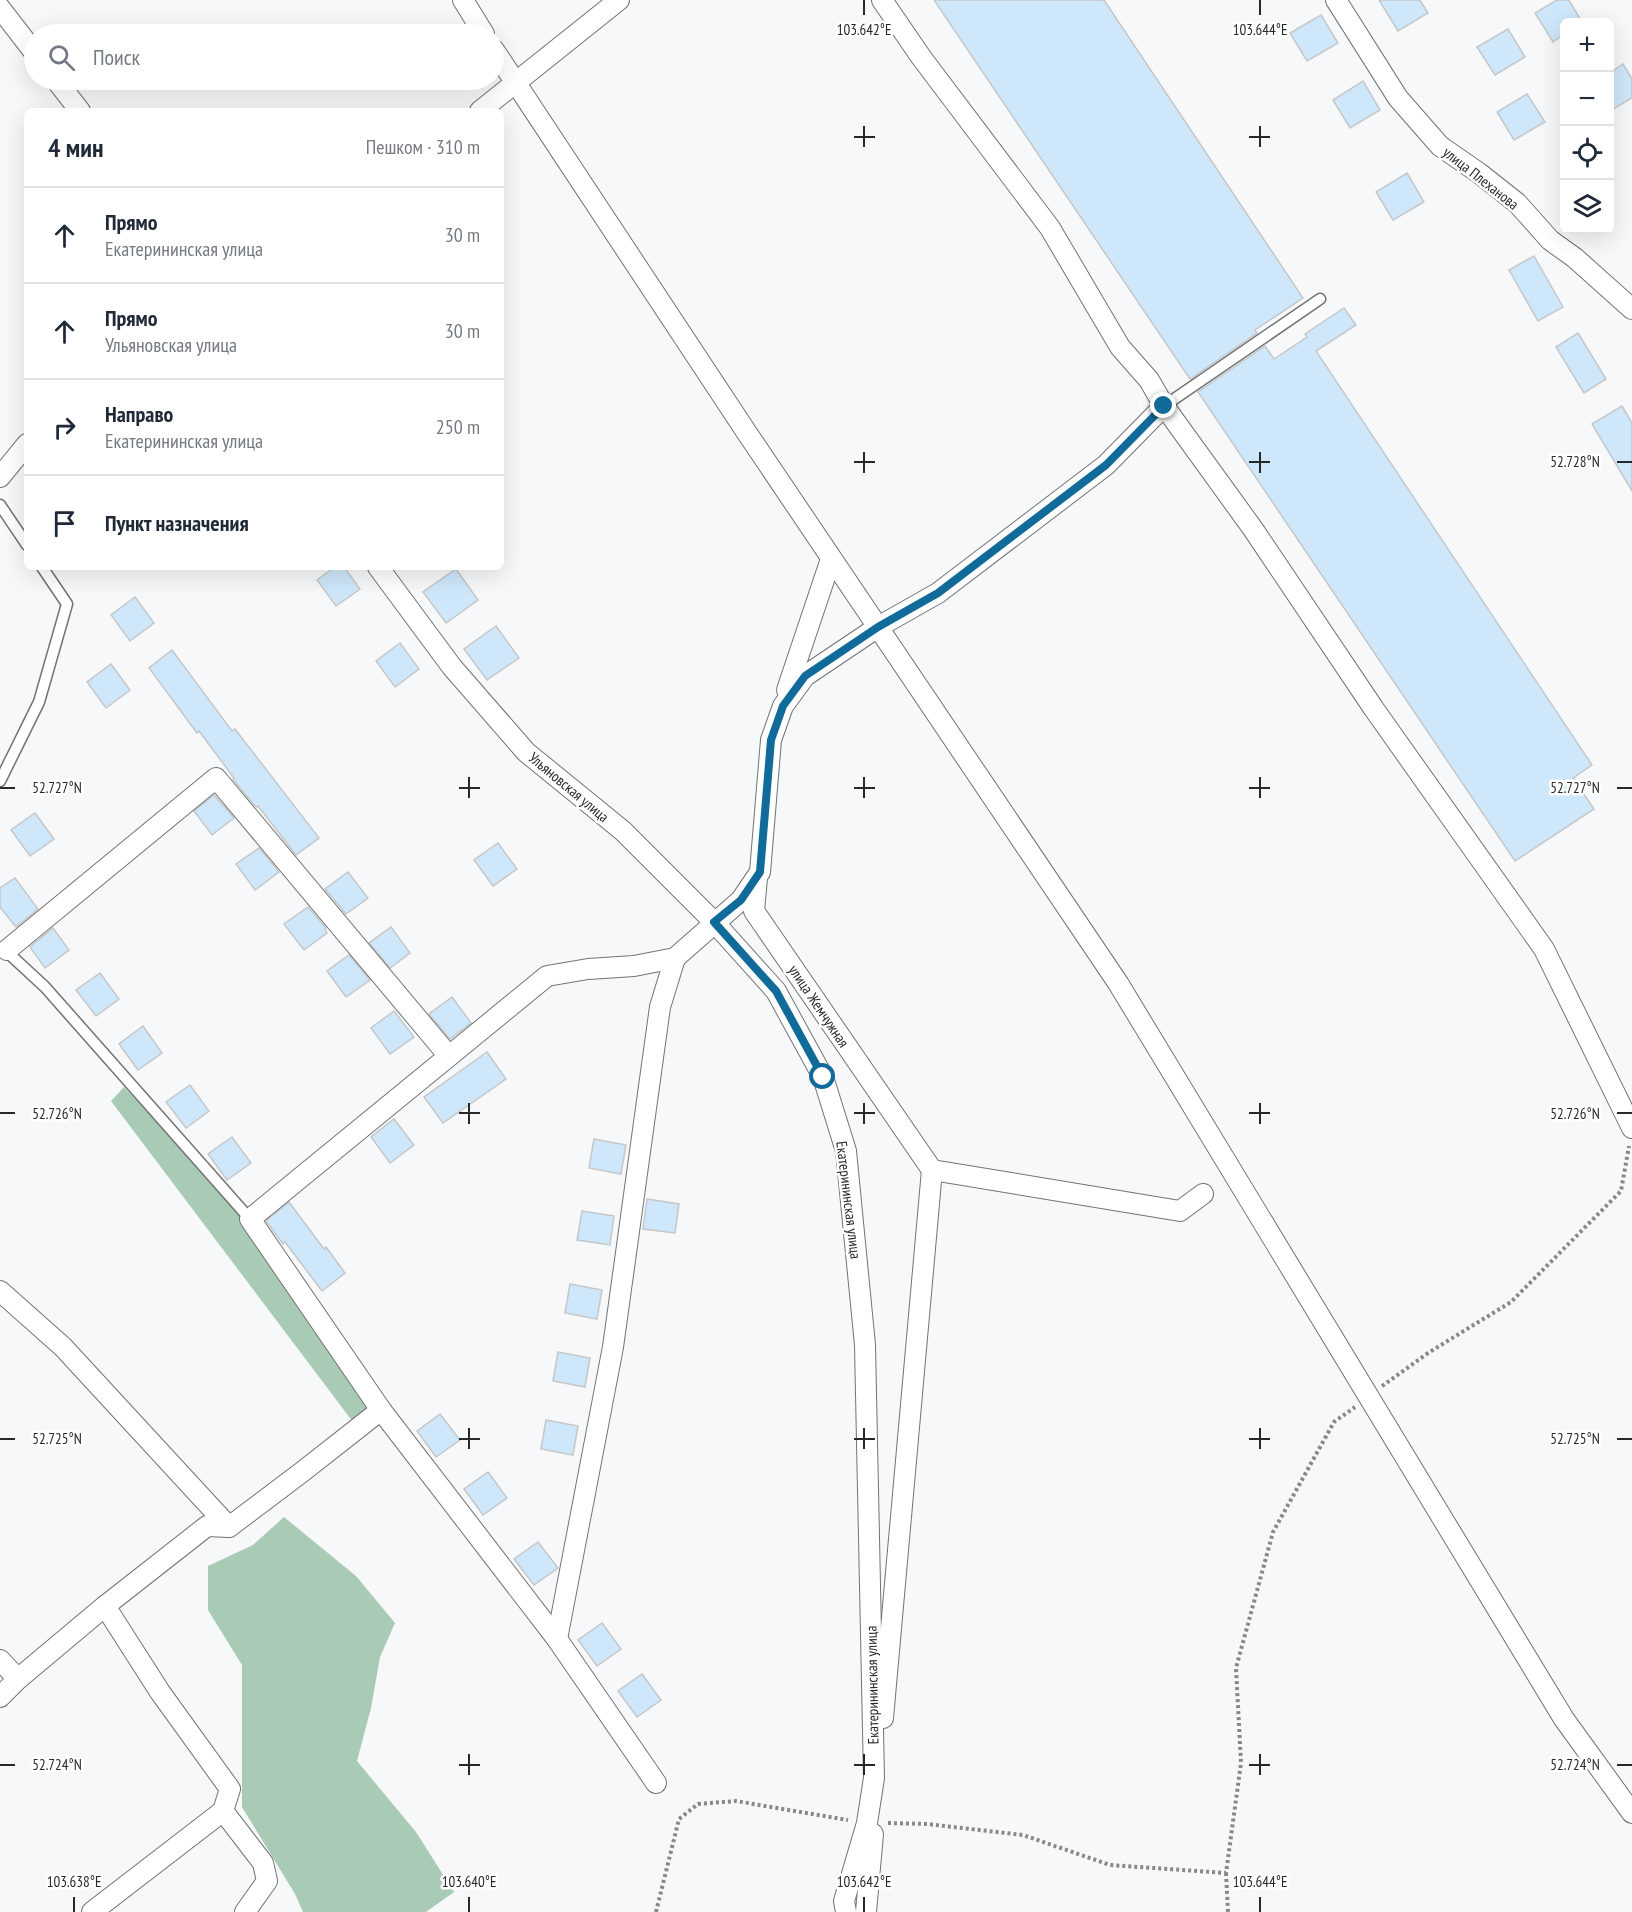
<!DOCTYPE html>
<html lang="ru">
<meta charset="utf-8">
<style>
body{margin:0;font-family:"PT Sans Narrow",sans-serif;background:#f6f6f7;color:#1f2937}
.controls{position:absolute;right:18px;top:18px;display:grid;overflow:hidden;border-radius:9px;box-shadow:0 6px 24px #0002}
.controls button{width:54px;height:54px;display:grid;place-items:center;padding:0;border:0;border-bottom:2px solid #e0e1e3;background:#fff;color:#1f2937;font:30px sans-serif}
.stop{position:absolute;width:18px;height:18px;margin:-14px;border:4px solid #106a9a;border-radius:50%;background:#fff}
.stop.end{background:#106a9a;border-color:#fff;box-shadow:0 2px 6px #0008}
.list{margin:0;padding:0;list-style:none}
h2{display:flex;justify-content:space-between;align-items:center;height:78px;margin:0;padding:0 24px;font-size:26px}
h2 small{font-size:20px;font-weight:400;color:#747a83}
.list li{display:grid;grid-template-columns:39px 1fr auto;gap:18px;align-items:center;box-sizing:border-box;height:96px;padding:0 24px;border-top:2px solid #e0e1e3}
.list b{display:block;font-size:22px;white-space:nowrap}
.list p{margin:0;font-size:20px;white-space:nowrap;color:#747a83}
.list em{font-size:20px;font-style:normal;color:#747a83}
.icon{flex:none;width:33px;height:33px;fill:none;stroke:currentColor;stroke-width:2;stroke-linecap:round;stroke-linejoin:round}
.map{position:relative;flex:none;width:1632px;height:1912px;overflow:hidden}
.search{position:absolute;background:#fff;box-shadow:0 6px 24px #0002;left:24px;top:24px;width:480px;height:66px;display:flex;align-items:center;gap:15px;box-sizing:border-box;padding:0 21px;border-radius:33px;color:#747a83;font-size:22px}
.panel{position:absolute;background:#fff;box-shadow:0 6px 24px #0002;left:24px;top:108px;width:480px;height:462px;border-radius:9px}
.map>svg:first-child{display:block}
.forest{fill:#a9cbb5}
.building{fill:#cee7fa;stroke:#c6c7c8;stroke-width:1.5}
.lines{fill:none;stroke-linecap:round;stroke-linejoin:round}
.service-casing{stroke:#727374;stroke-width:13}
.minor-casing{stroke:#727374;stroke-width:22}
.path{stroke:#878888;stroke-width:4;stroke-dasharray:3 3;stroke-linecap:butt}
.service{stroke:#fff;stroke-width:10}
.minor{stroke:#fff;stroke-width:20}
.route{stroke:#106a9a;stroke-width:8}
.ticks{fill:none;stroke:#272828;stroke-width:2}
.labels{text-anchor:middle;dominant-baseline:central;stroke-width:5;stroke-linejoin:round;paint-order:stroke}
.street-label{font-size:15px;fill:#272828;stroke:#fff}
.ticks-label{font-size:15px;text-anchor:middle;fill:#272828;stroke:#fff;stroke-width:5;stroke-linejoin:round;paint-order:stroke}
</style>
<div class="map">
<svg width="1632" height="1912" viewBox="0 0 1632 1912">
<rect width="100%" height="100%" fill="#f7f8f9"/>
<g class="forest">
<path d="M124 1087 250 1219 371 1407 353 1422 111 1101Z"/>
<path d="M284 1517 356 1576 395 1623 380 1657 371 1708 357 1761 416 1832 454 1892 426 1912H303L295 1894 242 1807V1665L208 1610V1566L253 1545Z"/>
</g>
<g class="building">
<path d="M934 0H1104L1303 298 1255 330 1257 333 1190 379Z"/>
<path d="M1379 0H1420L1428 13 1398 31Z"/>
<path d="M1557 0H1569L1582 22H1564V34L1553 42 1535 13Z"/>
<path d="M1321 15 1338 43 1307 61 1290 33Z"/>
<path d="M1508 29 1525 57 1495 75 1477 47Z"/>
<path d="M1623 64 1632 79V98L1610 111V73Z"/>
<path d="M1363 81 1380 110 1350 128 1333 100Z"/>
<path d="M1527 94 1545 122 1514 140 1497 112Z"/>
<path d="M1407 173 1424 202 1393 220 1376 192Z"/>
<path d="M1534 256 1563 307 1538 321 1509 270Z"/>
<path d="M1344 308 1356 325 1316 351 1592 765 1573 778 1594 809 1515 861 1198 392 1265 346 1274 359 1307 337 1305 334Z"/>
<path d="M1578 333 1606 379 1584 393 1556 347Z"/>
<path d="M1622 406 1632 423V491L1592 424Z"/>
<path d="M335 567H344L360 589 336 606 317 580Z"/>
<path d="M456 569 478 600 446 623 423 592Z"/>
<path d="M135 597 154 623 130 641 111 615Z"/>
<path d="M496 626 519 658 487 680 464 649Z"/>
<path d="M400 643 419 669 395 687 376 661Z"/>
<path d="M172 650 232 731 235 729 319 838 296 855 258 806 257 807 253 804 233 779 234 778 199 731 197 733 149 668Z"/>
<path d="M111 664 130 690 106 708 87 682Z"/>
<path d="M214 795 234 818 212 835 194 811Z"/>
<path d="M35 813 54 839 30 856 11 830Z"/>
<path d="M498 843 517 869 493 886 474 860Z"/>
<path d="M259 848 279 872 255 890 236 864Z"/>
<path d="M348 872 368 898 346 914 325 889Z"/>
<path d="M15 878 38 909 16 927 0 907V888Z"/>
<path d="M308 907 326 928 325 929 327 933 304 950 284 924Z"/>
<path d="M391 927 410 953 390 968 369 943Z"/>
<path d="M53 928 69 950 45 968 30 947Z"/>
<path d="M349 955 370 980 346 997 327 971Z"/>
<path d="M100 973 119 999 96 1016 76 990Z"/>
<path d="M452 997 471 1023 450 1039 429 1014Z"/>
<path d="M394 1011 414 1037 390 1054 371 1028Z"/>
<path d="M143 1026 162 1053 138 1070 119 1044Z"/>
<path d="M487 1052 506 1079 443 1123 424 1097Z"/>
<path d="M190 1085 209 1111 186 1128 166 1102Z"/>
<path d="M394 1119 414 1145 390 1163 371 1137Z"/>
<path d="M232 1137 251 1163 227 1180 208 1154Z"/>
<path d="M594 1139 626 1145 621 1174 589 1168Z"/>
<path d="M647 1199 679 1204 675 1233 643 1229Z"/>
<path d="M289 1202 324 1249 326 1247 345 1273 322 1291 285 1242 283 1244 266 1221Z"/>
<path d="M582 1211 614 1216 610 1245 577 1240Z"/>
<path d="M570 1284 602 1290 597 1319 565 1313Z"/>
<path d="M558 1352 590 1358 585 1387 553 1381Z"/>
<path d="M440 1414 460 1440 436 1457 417 1431Z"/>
<path d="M546 1420 578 1426 573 1455 541 1449Z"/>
<path d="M488 1472 507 1498 483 1515 464 1489Z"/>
<path d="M538 1542 558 1568 534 1585 514 1559Z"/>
<path d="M602 1623 621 1649 597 1666 578 1640Z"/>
<path d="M642 1674 661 1700 637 1717 618 1691Z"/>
</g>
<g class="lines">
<defs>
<g id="service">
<path d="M1164 406 1320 299"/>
<path d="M0 505 27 545"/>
<path d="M0 781 39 702 67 604 42 567"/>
<path d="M4 949 45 987 250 1219"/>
</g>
<g id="minor">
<path d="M463 0 484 34"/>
<path d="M882 0 921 57 1050 228 1120 347 1149 380 1164 406 1253 529 1374 709 1544 949 1632 1128"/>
<path d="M1336 0 1398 98 1440 146 1479 173 1517 203 1550 240 1575 258 1632 309"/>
<path d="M0 8 34 52"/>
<path d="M494 50 747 433 1118 983 1564 1719 1632 1813"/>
<path d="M56 80 80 111"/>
<path d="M480 111 619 0"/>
<path d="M0 477 27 444"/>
<path d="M378 567 452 667 526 752 623 831 714 922 776 991 823 1077 846 1151 865 1345 874 1778 867 1823 844 1901 846 1912"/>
<path d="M787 690 831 559"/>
<path d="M757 878 754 911 932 1170 1180 1211 1203 1194"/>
<path d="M7 950 216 778 448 1055"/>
<path d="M0 1291 63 1347 229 1527"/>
<path d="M381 1410 557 1639 656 1783"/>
<path d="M557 1639 613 1347 660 1007 675 958"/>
<path d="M0 1660 18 1679"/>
<path d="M0 1697 18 1679 105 1606 207 1526 229 1527 302 1472 381 1410 250 1219 547 976 588 969 634 966 675 958 741 900 760 872 771 740 783 706 805 676 878 627 938 593 1106 465 1164 406"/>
<path d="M883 1718 932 1170"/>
<path d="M223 1811 263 1863 267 1881 245 1912"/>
<path d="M92 1912 223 1811 230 1789 160 1692 105 1606"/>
<path d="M866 1912 873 1834"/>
</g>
</defs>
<use href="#service" class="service-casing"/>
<use href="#minor" class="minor-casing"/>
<g class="path">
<path d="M1382 1386 1428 1353 1511 1302 1621 1191 1629 1146"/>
<path d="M888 1823 927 1824 1023 1835 1110 1865 1226 1873 1241 1763 1236 1668 1273 1532 1334 1422 1355 1407"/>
<path d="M1226 1873 1228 1912"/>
<path d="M656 1912 679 1819 698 1804 736 1801 848 1820"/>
</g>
<use href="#service" class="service"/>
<use href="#minor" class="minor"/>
</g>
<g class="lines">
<path class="route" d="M823 1077 776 991 714 922 741 900 760 872 771 740 783 706 805 676 878 627 938 593 1106 465 1164 406"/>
</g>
<path class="ticks" d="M864 0V15M1260 0V15M864 126V147M1260 126V147M854 137H875M1249 137H1270M864 452V473M1260 452V473M854 462H875M1249 462H1270M1617 462H1632M469 777V798M864 777V798M1260 777V798M0 788H15M459 788H480M854 788H875M1249 788H1270M1617 788H1632M469 1103V1124M864 1103V1124M1260 1103V1124M0 1113H15M459 1113H480M854 1113H875M1249 1113H1270M1617 1113H1632M469 1428V1449M864 1428V1449M1260 1428V1449M0 1439H15M459 1439H480M854 1439H875M1249 1439H1270M1617 1439H1632M469 1754V1775M864 1754V1775M1260 1754V1775M0 1765H15M459 1765H480M854 1765H875M1249 1765H1270M1617 1765H1632M74 1897V1912M469 1897V1912M864 1897V1912M1260 1897V1912"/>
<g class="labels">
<g class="street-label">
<text transform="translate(1481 178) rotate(38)">улица Плеханова</text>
<text transform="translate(569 787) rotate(40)">Ульяновская улица</text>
<text transform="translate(819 1006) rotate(56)">улица Жемчужная</text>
<text transform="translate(849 1200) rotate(83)">Екатерининская улица</text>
<text transform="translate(872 1685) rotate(-91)">Екатерининская улица</text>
</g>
</g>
<g class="ticks-label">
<text x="864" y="35">103.642°E</text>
<text x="1260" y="35">103.644°E</text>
<text x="1575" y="467">52.728°N</text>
<text x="57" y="793">52.727°N</text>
<text x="1575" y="793">52.727°N</text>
<text x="57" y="1119">52.726°N</text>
<text x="1575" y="1119">52.726°N</text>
<text x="57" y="1444">52.725°N</text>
<text x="1575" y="1444">52.725°N</text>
<text x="57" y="1770">52.724°N</text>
<text x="1575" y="1770">52.724°N</text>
<text x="74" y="1887">103.638°E</text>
<text x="469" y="1887">103.640°E</text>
<text x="864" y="1887">103.642°E</text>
<text x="1260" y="1887">103.644°E</text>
</g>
</svg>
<div class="controls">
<button>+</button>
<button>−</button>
<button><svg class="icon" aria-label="locate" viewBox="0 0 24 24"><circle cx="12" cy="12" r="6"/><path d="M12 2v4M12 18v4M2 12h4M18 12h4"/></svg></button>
<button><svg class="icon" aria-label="layers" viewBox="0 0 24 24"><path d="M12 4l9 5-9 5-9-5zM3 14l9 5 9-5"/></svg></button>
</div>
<div class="stop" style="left:823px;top:1077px"></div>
<div class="stop end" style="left:1164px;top:406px"></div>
<div class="search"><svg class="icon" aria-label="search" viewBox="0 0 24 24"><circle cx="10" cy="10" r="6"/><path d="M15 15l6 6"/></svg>Поиск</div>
<section class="panel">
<h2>4 мин<small>Пешком · 310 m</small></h2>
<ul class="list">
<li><svg class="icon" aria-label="ahead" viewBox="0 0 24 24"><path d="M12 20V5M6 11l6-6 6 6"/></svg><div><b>Прямо</b><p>Екатерининская улица</p></div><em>30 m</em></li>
<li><svg class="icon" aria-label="ahead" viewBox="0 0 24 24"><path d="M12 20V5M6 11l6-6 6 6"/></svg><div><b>Прямо</b><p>Ульяновская улица</p></div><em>30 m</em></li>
<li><svg class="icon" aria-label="right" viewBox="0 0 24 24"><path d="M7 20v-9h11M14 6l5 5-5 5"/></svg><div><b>Направо</b><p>Екатерининская улица</p></div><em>250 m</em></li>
<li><svg class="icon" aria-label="arrive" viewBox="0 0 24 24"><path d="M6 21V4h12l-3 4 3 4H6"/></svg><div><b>Пункт назначения</b></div></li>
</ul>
</section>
</div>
